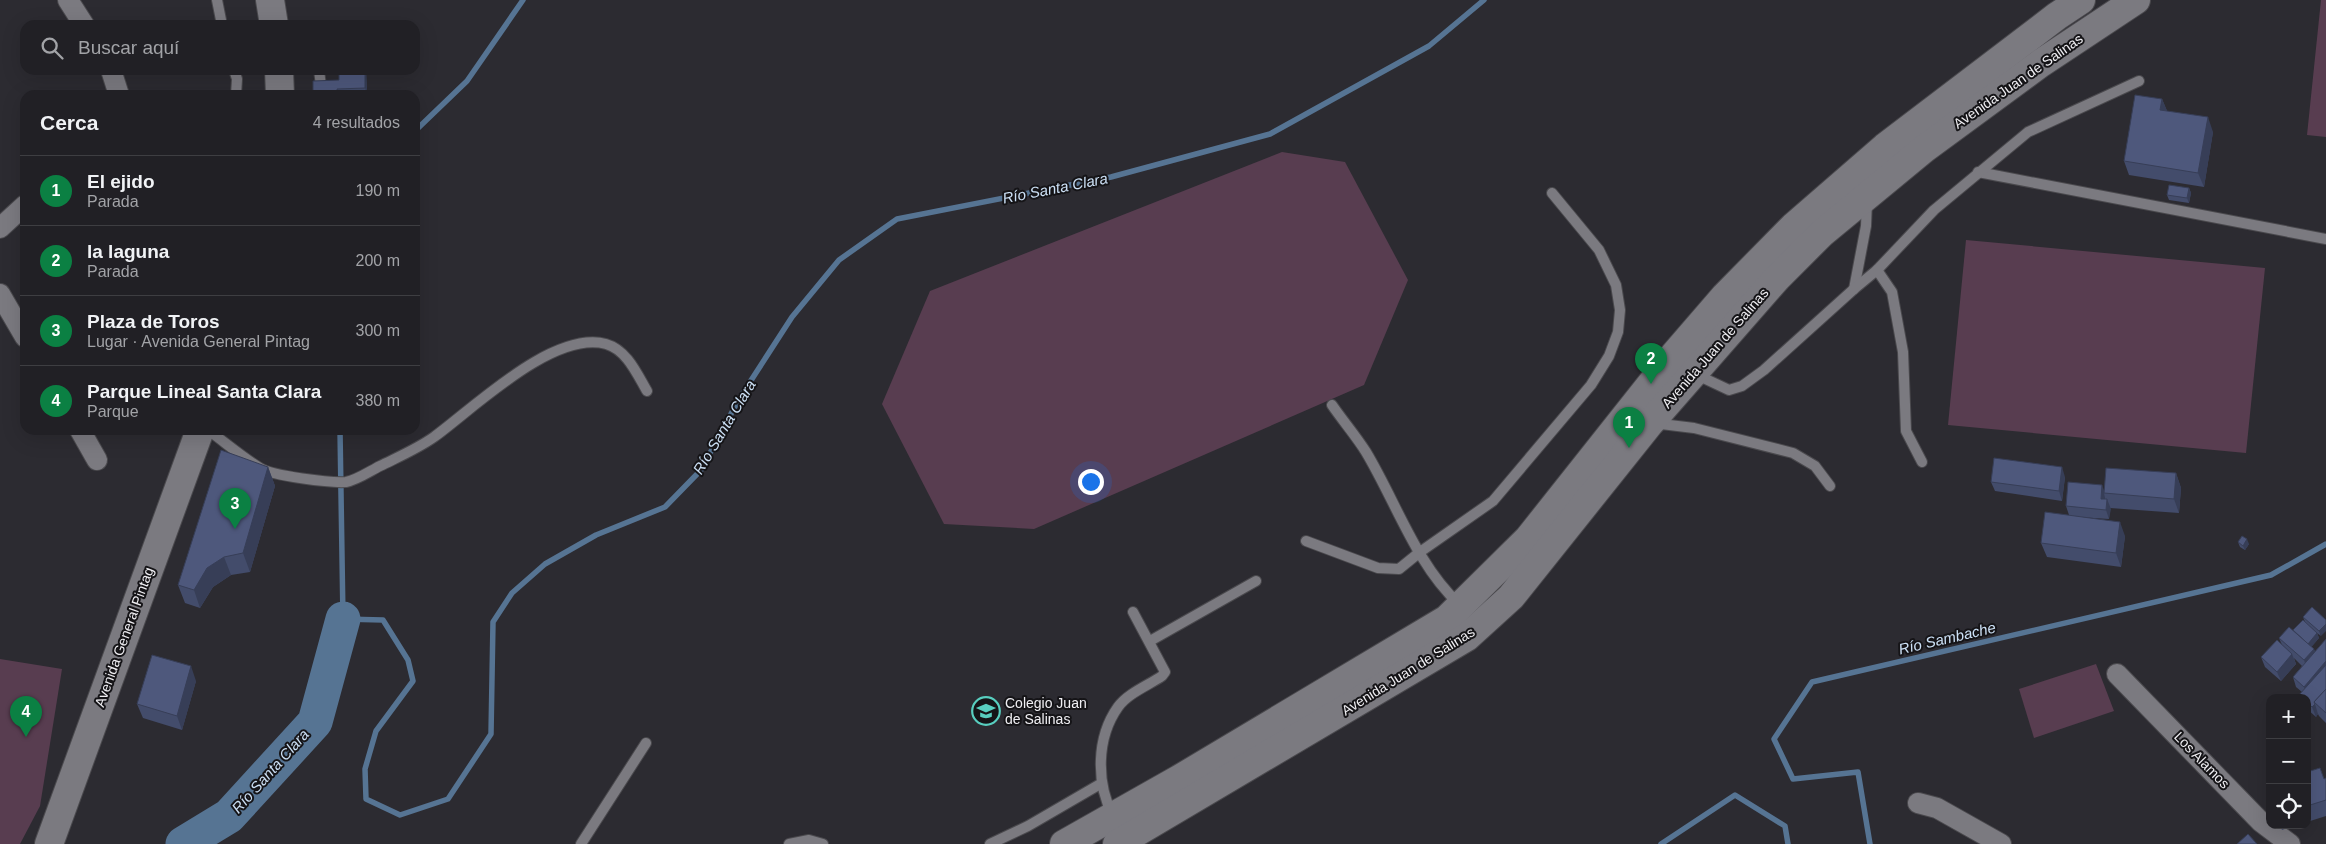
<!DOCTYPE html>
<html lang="es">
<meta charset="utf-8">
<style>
body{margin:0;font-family:Arial,sans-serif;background:#2d2d32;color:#f1f3f6}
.controls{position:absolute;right:15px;bottom:15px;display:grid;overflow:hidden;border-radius:10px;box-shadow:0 5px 20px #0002}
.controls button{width:45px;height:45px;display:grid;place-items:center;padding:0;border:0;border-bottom:1px solid #3e3e42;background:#212025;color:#f1f3f6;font:25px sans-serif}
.you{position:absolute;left:1090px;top:481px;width:18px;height:18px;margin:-12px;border:4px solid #fff;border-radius:50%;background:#1a73e8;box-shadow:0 0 0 8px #1a73e833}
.badge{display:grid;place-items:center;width:32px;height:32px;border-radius:50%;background:#0b8043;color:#fff;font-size:16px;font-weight:700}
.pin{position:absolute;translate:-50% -41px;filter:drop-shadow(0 1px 2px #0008)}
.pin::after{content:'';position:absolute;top:26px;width:18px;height:15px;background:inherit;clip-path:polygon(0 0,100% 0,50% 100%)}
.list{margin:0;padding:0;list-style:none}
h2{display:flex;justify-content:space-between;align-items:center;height:65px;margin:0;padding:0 20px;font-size:21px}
h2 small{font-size:16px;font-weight:400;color:#a2a3a7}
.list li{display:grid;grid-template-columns:32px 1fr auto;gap:15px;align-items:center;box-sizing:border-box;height:70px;padding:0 20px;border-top:1px solid #3e3e42}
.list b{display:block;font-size:19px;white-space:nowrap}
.list p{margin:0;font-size:16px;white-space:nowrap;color:#a2a3a7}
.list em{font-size:16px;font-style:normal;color:#a2a3a7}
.icon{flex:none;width:28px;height:28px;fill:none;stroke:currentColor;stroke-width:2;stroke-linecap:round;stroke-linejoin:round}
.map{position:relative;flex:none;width:2326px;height:844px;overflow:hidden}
.search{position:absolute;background:#212025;box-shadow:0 5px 20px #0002;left:20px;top:20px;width:400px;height:55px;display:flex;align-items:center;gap:12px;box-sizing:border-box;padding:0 18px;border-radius:15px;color:#a2a3a7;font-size:19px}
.panel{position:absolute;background:#212025;box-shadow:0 5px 20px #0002;left:20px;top:90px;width:400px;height:345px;border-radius:15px}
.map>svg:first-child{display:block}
.green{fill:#583d50}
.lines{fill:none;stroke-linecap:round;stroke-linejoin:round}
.stream{stroke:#567493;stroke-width:5.5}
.river{stroke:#567493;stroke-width:35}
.service-casing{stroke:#4a494d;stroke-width:12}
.minor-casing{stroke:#4a494d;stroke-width:22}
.secondary-casing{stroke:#4a494d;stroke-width:30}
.service{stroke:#7b7a80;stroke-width:10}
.minor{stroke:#7b7a80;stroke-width:20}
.secondary{stroke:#7b7a80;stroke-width:28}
.wall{fill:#434c6b}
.shaded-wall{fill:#373e57}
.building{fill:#4e587c;stroke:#373e57}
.labels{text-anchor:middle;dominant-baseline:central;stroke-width:4;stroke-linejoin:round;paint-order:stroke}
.street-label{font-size:14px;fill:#f0eff3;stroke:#151417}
.poi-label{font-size:14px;fill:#f0eff3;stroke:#151417;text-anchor:start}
.water-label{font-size:15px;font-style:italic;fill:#cce0f5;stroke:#151417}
</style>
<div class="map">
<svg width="2326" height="844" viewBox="0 0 2326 844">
<rect width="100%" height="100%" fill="#2c2b31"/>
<g class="green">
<path d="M2321 0H2326V137L2307 135Z"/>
<path d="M1282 152 1345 162 1408 280 1364 385 1034 529 944 524 882 404 930 291Z"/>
<path d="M1966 240 2265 268 2246 453 1948 425Z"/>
<path d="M0 659 62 669 40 806 20 844H0Z"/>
<path d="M2096 664 2114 711 2034 738 2019 689Z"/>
</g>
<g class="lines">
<g class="stream">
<path d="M415 131 467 81 523 0"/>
<path d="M340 430 343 619 383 620 408 660 413 681 376 731 365 769 366 799 400 815 448 799 491 734 493 622 512 593 545 564 596 535 665 507 701 470 739 399 792 317 839 260 897 219 1111 177 1270 134 1429 46 1484 0"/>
<path d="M1661 844 1735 795 1785 826 1788 844"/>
<path d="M1870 844 1858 772 1793 779 1774 739 1812 682 2271 575 2326 544"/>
</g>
<path class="river" d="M183 844 229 816 315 722 343 619"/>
<defs>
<g id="service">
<path d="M217 0 222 25"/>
<path d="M234 70 237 79 236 95"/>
<path d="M319 70 321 86"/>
<path d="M355 95V93"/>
<path d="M1978 172 2326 239"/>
<path d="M1877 270 1892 292 1903 352 1906 431 1922 462"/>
<path d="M1854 289 1866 226 1867 201"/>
<path d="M1695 374 1729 390 1742 386 1764 370 1854 289 1877 270 1934 210 2028 132 2139 81"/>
<path d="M1332 405C1343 421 1356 436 1366 452 1396 502 1416 564 1459 604"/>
<path d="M1653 423 1694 428 1793 453 1815 466 1830 486"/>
<path d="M208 430C226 443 242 457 260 468 273 476 330 483 346 482 357 480 370 471 380 466 398 457 417 449 434 437 474 408 553 330 606 344 627 350 637 374 647 391"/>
<path d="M1306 541 1378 568 1399 569 1420 552 1493 501 1591 385 1609 356 1618 332 1620 310 1616 285 1599 250 1552 193"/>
<path d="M1150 641 1256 581"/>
<path d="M1113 816C1096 783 1096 738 1118 707 1128 693 1149 685 1162 676L1165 672 1133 612"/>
<path d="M581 844 646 743"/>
<path d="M789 844 809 840 823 844"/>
<path d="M990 844 1028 826 1102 783"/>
</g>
<g id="minor">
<path d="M68 0 84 25"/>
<path d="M111 70 119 95"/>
<path d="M0 228 25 205"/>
<path d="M0 294 25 337"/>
<path d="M80 430 97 460"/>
<path d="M2117 674 2261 822 2290 844"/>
<path d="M1918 803 1937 808 2001 844"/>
</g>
<g id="secondary">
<path d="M270 0 274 25"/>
<path d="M279 70 280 95"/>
<path d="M49 844 200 430"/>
<path d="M1064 844 1179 779 1447 619 1528 539 1674 355 1725 296 1794 226 1885 147 2057 16 2081 0"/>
<path d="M1117 844 1467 637 1511 597 1650 423 1777 278 1821 234 1924 149 2041 63 2136 0"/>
</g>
</defs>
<use href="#service" class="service-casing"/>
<use href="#minor" class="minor-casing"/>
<use href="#secondary" class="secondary-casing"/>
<use href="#service" class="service"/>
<use href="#minor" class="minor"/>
<use href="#secondary" class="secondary"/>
</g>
<g class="wall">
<path d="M339 70H366L367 93 313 95 339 80Z"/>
<path d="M2162 99 2167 111 2213 132 2204 187 2129 175 2124 161Z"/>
<path d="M2189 188 2191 193 2189 203 2169 200 2167 195Z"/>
<path d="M268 467 275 486 250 572 231 575 213 587 200 608 185 603 178 585Z"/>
<path d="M2176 473 2181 488 2179 513 2110 508 2109 519 2078 517 2125 536 2121 567 2047 557 2041 543 2069 515 2066 506 2104 490Z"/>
<path d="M2065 477 2062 501 1995 491 1991 482Z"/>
<path d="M2238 542 2249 544 2245 550 2240 547Z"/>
<path d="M2312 607 2321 636 2317 633 2319 638 2311 647 2314 649 2315 652 2326 639V723L2319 716 2318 714 2316 717 2307 709V698H2300L2299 695 2302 692 2296 687 2293 677 2302 666 2294 658 2296 664 2281 681 2265 667 2261 657 2282 645 2279 638 2293 630 2305 622 2303 617Z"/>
<path d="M196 681 182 730 143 718 137 704Z"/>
<path d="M2320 768 2324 779 2326 778V816L2307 822V772Z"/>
<path d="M2280 825H2296L2282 830Z"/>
</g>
<g class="shaded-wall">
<path d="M365 70H366L367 93 365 88Z"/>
<path d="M2162 99 2168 113 2160 110Z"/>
<path d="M2208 117 2213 132 2204 187 2198 173Z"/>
<path d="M2189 188 2191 193 2189 203 2187 198Z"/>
<path d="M268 467 275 486 250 572 243 553Z"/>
<path d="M2062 467 2065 477 2062 501 2059 491Z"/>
<path d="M2176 473 2181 488 2179 513 2174 499Z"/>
<path d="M2102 485 2105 493H2104L2105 498 2104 508 2101 499Z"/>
<path d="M2107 499 2111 509 2109 519 2106 510Z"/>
<path d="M2120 522 2125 536 2121 567 2116 553Z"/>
<path d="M2247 539 2249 544 2245 550 2243 546Z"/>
<path d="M224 557 231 575 213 587 200 608 194 590 207 568Z"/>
<path d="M2326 624V631L2321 636 2319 631Z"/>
<path d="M2317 633 2319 638 2309 650 2307 645Z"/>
<path d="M2314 649 2317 659 2307 670 2304 660Z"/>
<path d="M2292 654 2296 664 2281 681 2277 672Z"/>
<path d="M2326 661V675L2307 696 2304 687Z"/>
<path d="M191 666 196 681 182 730 177 716Z"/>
<path d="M2315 704 2318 714 2316 717 2312 707Z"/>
</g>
<g class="building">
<path d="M339 70H365V88L337 89 338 95H313V81L339 80Z"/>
<path d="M2135 95 2162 99 2160 110 2208 117 2198 173 2124 161Z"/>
<path d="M2169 185 2189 188 2187 198 2167 195Z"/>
<path d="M221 450 268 467 243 553 224 557 207 568 194 590 178 585Z"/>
<path d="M1994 458 2062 467 2059 491 1991 482Z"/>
<path d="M2106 468 2176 473 2174 499 2104 493Z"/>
<path d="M2068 482 2102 485 2101 499H2107L2106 510 2066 506Z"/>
<path d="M2045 512 2120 522 2116 553 2041 543Z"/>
<path d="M2242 536 2247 539 2243 546 2238 542Z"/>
<path d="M2312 607 2326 620V624L2319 631 2303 617Z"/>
<path d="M2303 620 2317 633 2308 644 2293 630Z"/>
<path d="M2289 627 2314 649 2304 660 2279 638Z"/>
<path d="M2326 639V661L2304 687 2293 677Z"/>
<path d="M2277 640 2292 654 2277 672 2261 657Z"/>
<path d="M152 655 191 666 177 716 137 704Z"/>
<path d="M2326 665V689L2314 702 2315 704 2312 707 2307 702V698H2302L2299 695Z"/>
<path d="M2326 689V713L2314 702Z"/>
<path d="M2320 768 2324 779 2326 778V800L2307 806V772Z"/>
<path d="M2270 784V795L2267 785Z"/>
<path d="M2248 834 2257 844H2237Z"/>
</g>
<defs>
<symbol id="school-ring" viewBox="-11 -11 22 22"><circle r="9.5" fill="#151417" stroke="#58cebf" stroke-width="1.5"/><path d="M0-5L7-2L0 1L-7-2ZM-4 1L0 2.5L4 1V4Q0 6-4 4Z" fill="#58cebf"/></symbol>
</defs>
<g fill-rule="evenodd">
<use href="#school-ring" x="970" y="695" width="32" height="32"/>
</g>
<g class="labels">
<g class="street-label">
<text transform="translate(2018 81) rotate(-35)">Avenida Juan de Salinas</text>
<text transform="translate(1715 348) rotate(-49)">Avenida Juan de Salinas</text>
<text transform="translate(124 637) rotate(-70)">Avenida General Pintag</text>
<text transform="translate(1408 671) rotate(-32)">Avenida Juan de Salinas</text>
<text transform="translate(2202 760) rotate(46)">Los Alamos</text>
</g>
<g class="poi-label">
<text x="1005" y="703">Colegio Juan<tspan x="1005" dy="16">de Salinas</tspan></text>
</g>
<g class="water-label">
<text transform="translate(1055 188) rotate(-11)">Río Santa Clara</text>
<text transform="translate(724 427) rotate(-59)">Río Santa Clara</text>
<text transform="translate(1947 638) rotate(-13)">Río Sambache</text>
<text transform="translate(270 771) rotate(-48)">Río Santa Clara</text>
</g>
</g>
</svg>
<div class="controls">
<button>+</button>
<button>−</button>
<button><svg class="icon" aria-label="locate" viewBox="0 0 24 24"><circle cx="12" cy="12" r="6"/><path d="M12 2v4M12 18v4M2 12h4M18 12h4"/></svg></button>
</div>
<div class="you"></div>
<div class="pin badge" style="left:1629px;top:448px">1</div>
<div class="pin badge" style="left:1651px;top:384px">2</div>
<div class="pin badge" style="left:235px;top:529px">3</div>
<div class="pin badge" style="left:26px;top:737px">4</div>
<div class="search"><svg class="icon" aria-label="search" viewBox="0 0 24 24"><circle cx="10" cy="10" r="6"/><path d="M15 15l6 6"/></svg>Buscar aquí</div>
<section class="panel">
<h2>Cerca<small>4 resultados</small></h2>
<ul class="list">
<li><span class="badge">1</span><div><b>El ejido</b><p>Parada</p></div><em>190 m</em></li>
<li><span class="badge">2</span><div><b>la laguna</b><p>Parada</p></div><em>200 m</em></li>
<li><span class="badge">3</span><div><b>Plaza de Toros</b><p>Lugar · Avenida General Pintag</p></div><em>300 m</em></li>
<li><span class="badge">4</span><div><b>Parque Lineal Santa Clara</b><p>Parque</p></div><em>380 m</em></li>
</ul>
</section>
</div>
